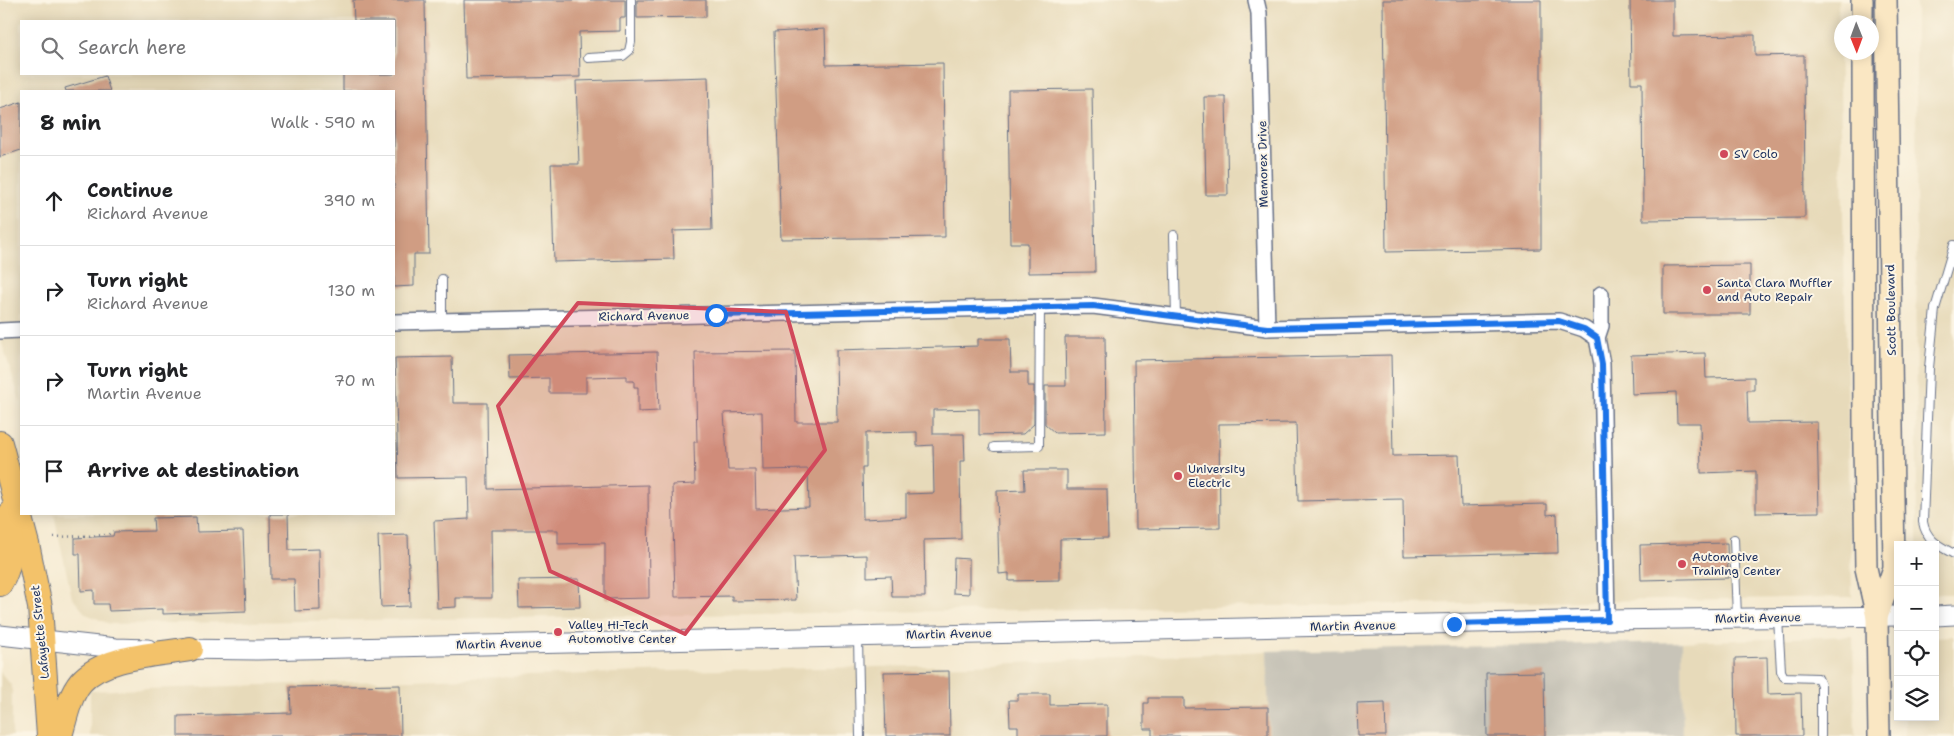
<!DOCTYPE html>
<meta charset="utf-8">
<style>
body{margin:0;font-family:"Shantell Sans",sans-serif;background:#f2f2f2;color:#202124}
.controls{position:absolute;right:15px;bottom:15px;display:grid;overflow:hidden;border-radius:0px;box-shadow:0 2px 12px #0003}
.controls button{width:45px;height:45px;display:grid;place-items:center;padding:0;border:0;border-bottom:1px solid #e0e0e0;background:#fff;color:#202124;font:25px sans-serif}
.compass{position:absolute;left:1834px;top:15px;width:45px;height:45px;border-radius:50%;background:#fff;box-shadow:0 2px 12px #0003;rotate:179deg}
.stop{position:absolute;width:15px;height:15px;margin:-11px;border:4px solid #1a73e8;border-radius:50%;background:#fff}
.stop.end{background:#1a73e8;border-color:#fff;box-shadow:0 1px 5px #0008}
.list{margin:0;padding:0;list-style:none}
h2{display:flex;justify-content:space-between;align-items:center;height:65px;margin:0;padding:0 20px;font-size:21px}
h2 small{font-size:16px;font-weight:400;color:#757577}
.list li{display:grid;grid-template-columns:32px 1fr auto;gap:15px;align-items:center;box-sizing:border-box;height:90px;padding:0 20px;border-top:1px solid #e0e0e0}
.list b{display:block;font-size:19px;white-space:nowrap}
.list p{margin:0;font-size:16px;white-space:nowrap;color:#757577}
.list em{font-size:16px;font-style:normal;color:#757577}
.icon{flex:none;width:28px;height:28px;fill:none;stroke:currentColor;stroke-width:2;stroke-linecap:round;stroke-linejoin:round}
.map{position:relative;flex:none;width:1954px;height:736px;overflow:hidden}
.search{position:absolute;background:#fff;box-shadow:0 2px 12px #0003;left:20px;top:20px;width:375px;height:55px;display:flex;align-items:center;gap:12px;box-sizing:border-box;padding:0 18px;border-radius:0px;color:#757577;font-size:19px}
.panel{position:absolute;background:#fff;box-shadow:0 2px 12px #0003;left:20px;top:90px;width:375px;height:425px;border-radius:0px}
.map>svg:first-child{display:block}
.built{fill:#e7daba;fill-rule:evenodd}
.industrial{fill:#c8c4b8}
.building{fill:#d09d83;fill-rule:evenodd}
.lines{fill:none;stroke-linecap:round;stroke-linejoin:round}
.service-casing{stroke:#677086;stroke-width:10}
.minor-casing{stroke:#677086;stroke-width:18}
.tertiary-casing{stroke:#677086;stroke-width:21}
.secondary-casing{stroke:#677086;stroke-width:24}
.primary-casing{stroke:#677086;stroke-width:26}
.path{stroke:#677086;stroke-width:2.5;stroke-dasharray:1 4;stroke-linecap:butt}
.service{stroke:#fff;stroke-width:8}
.minor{stroke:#fff;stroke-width:15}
.tertiary{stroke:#fff;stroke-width:19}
.secondary{stroke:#fae7c3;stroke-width:21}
.primary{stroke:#f3c26a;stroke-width:24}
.route{stroke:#1a73e8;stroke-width:6}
.marked{fill:#d1495b;fill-opacity:0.2;stroke:#d1495b;stroke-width:4;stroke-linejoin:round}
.poi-dot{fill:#d1495b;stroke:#fcf5e5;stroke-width:2}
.labels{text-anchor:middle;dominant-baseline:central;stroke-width:4;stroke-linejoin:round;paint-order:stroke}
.poi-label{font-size:12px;fill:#1b2f5e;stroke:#fcf5e5;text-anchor:start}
.street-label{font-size:12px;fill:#1b2f5e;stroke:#fcf5e5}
</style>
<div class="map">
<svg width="1954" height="736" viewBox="0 0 1954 736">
<rect width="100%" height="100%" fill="#fcf5e5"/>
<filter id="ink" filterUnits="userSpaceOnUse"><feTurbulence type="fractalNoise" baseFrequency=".02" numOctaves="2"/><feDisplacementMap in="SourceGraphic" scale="10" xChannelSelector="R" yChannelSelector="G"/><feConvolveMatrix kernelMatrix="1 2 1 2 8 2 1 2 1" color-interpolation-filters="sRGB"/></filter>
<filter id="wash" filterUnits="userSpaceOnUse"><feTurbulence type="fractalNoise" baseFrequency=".0096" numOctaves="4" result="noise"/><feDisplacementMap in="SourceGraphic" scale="20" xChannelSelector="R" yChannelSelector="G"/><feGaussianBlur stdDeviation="1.12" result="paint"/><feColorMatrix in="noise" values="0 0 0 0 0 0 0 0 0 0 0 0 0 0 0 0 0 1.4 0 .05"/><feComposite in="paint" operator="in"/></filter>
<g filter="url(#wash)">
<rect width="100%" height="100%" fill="#f5ead1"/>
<g class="built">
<path d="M0 0H1838L1852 597 110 624 86 614 72 598 54 514H394V91H21V403L0 337ZM21 21H394V74H21Z"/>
<path d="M1916 0H1954V594H1935V545H1917Z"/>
<path d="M1853 636 1855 736H1683L1682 642Z"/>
<path d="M1954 636V736H1905V717H1935V637Z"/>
<path d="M1267 651 1269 736H90V691L674 671 975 665Z"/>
<path d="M0 672 12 686V736H0Z"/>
</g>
<path class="industrial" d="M1682 642 1683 736H1269L1267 651Z"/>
<g id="blocks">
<g class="building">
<path d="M353 0H425L429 254H414V286L394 287V91H343V74H394V21H354Z"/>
<path d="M464 0H625V18H620V31L579 32 580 77 466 79Z"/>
<path d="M637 0H706V17L637 18Z"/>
<path d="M1383 0H1541V249L1386 252Z"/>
<path d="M1630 0H1673V36L1755 35V56L1804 55 1805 218 1643 220 1642 83H1631Z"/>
<path d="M825 29 826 65 943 63 945 237 781 239 774 32Z"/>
<path d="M105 76 110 91H66L65 88Z"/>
<path d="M708 77 712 230 673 231 674 259 554 262 551 164H579L576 81Z"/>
<path d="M1092 89 1095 272 1028 273V243H1010L1008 90Z"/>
<path d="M1204 97H1226L1228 195H1206Z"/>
<path d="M21 102V150L0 157V109Z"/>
<path d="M1750 265V314H1663V266Z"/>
<path d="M1065 337H1105L1106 432 1055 433 1045 424V386H1066Z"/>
<path d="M978 339H1010L1011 372H1028V386H1034V424L1023 434 979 435V409L933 410V434H964L965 461H960L961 539 924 540 925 597H892L891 576 867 577V555L794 557 796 600 732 601V596L675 597 672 485 695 484 694 442H697L695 352 795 351 796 422H837L836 350 978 346ZM762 412 763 470 808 469 809 507 756 509 755 470H728L724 413ZM917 432V446L933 445 934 493 906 494V517L863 519 862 468H866V433Z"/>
<path d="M657 352 659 411 638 412V387H634V381H627V376L586 377V393H549V378L510 379 509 355Z"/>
<path d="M1705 353 1706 378 1754 377V390H1747L1748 423 1817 422 1819 512 1756 513V471L1701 473 1700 423H1677L1676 392 1632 394 1631 355Z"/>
<path d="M1391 355 1393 456 1459 455 1461 506 1547 504V515L1557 514 1558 553 1404 556 1403 499 1298 501 1296 423 1219 424 1220 528 1136 529 1134 360Z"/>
<path d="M452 357 453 403H487L488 489 648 485 649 598 605 599V543L558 544V530H491L492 598H456V607L437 608 434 521 469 519 468 477 398 478 395 358Z"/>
<path d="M1024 470H1067V489H1107L1108 538 1060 539V580L1009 581V573L999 574 997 491 1025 490Z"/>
<path d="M270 514H288L289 550 319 549 320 610 295 611 294 579H271Z"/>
<path d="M196 517 197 532 243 531 246 611 163 614V609L109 611 108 604H94V590L81 591 80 554H75V538L113 536 114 532 154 531 153 518Z"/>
<path d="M408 535 410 606 381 607 378 536Z"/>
<path d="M1727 543 1728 578 1641 580 1640 545Z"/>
<path d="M954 558 969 559V594L953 593Z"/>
<path d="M579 579 580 607 519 608 518 580Z"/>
<path d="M1767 657 1768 694 1801 693 1802 736H1736L1735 658Z"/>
<path d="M949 671 950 736H886L884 672Z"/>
<path d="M1544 672 1545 736H1487L1486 673Z"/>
<path d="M400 685 401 736H178V716L291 713 290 687Z"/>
<path d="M1018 694H1050V705L1107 704V736H1018V726H1010L1009 700H1018Z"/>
<path d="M1148 698H1184V708L1268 707V736H1152V729H1144V703H1148Z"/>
<path d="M1385 703 1386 736H1358L1357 704Z"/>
</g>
</g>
</g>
<g filter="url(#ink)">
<use href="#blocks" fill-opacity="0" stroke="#677086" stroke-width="1"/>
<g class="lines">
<defs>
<g id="service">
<path d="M588 58 623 56 629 51 631 42V0"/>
<path d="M1174 235 1176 316"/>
<path d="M1954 245 1935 309 1929 368 1923 522C1926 540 1939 546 1954 554"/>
<path d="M442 279V321"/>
<path d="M994 447 1039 446 1040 307"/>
<path d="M1734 539 1737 617"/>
<path d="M1778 618 1781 671 1784 677 1818 678 1821 685V736"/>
<path d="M858 638 860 736"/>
</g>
<g id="minor">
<path d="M1256 0 1259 13 1267 328"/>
<path d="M394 322 1093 306 1267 328 1559 321 1584 329 1597 338 1602 364 1607 620"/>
<path d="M0 331 21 330"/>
<path d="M1597 338 1601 326V294"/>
</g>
<g id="tertiary">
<path d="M1935 616 1954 615"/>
<path d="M0 635 116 648 148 649"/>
<path d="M176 649 257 650 1607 620 1898 616"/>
</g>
<g id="secondary">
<path d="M1862 0V22"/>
<path d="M1863 52 1864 445 1866 568 1877 617 1879 736"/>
<path d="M1877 617 1894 568 1886 0"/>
</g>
<g id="primary">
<path d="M0 443 27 544 40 607 49 736"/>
<path d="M0 584C13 564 11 537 10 514"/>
<path d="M60 736C65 719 69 696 81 682 104 656 157 655 190 649"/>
</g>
</defs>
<use href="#service" class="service-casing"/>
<use href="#minor" class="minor-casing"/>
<use href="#tertiary" class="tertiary-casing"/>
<use href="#secondary" class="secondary-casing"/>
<use href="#primary" class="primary-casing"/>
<path class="path" d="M54 537 108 535 113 531"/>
<use href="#service" class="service"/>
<use href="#minor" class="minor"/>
<use href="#tertiary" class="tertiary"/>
<use href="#secondary" class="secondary"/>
<use href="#primary" class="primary"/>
</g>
</g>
<g class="lines" filter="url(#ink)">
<path class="route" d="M716 315 1093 306 1267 328 1559 321 1584 329 1597 338 1602 364 1607 620 1454 624"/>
</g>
<path class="marked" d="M578 303 786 312 825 450 685 634 550 571 498 406Z"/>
<g class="poi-dot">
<circle cx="1724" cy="154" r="5"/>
<circle cx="1707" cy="290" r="5"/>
<circle cx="1178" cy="476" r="5"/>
<circle cx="1682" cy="564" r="5"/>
<circle cx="558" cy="632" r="5"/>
</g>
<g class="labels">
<g class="poi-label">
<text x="1734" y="154">SV Colo</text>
<text x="1717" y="283">Santa Clara Muffler<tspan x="1717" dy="14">and Auto Repair</tspan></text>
<text x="1188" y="469">University<tspan x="1188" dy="14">Electric</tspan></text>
<text x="1692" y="557">Automotive<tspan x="1692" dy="14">Training Center</tspan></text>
<text x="568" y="625">Valley Hi-Tech<tspan x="568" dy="14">Automotive Center</tspan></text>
</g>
<g class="street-label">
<text transform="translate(1263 164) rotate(-91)">Memorex Drive</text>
<text transform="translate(1891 310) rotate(-91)">Scott Boulevard</text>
<text transform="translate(644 316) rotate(-1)">Richard Avenue</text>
<text transform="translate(1758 618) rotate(-1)">Martin Avenue</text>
<text transform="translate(1353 626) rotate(-1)">Martin Avenue</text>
<text transform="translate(40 632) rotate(-96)">Lafayette Street</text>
<text transform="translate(949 634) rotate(-1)">Martin Avenue</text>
<text transform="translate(499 644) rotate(-1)">Martin Avenue</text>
</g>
</g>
</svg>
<div class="controls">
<button>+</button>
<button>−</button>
<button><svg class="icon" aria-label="locate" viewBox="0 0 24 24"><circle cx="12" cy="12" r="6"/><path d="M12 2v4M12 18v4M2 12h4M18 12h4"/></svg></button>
<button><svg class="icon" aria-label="layers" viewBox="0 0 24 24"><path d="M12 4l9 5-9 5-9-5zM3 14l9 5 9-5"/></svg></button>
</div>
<svg class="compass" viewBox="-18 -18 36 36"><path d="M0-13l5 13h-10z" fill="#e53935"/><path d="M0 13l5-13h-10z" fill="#757577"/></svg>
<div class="stop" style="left:716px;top:315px"></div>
<div class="stop end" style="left:1454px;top:624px"></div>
<div class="search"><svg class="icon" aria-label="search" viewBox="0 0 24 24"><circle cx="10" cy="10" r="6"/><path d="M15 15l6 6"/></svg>Search here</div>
<section class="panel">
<h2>8 min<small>Walk · 590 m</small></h2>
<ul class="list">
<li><svg class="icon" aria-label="ahead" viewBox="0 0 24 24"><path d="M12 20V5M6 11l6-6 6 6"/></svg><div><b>Continue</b><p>Richard Avenue</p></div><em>390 m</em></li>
<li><svg class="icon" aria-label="right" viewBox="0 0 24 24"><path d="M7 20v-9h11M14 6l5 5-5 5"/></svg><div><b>Turn right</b><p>Richard Avenue</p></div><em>130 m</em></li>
<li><svg class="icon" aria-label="right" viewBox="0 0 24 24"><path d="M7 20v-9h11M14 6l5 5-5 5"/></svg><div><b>Turn right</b><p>Martin Avenue</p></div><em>70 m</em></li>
<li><svg class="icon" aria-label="arrive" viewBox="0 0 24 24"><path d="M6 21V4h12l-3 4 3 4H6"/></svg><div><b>Arrive at destination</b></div></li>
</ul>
</section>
</div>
